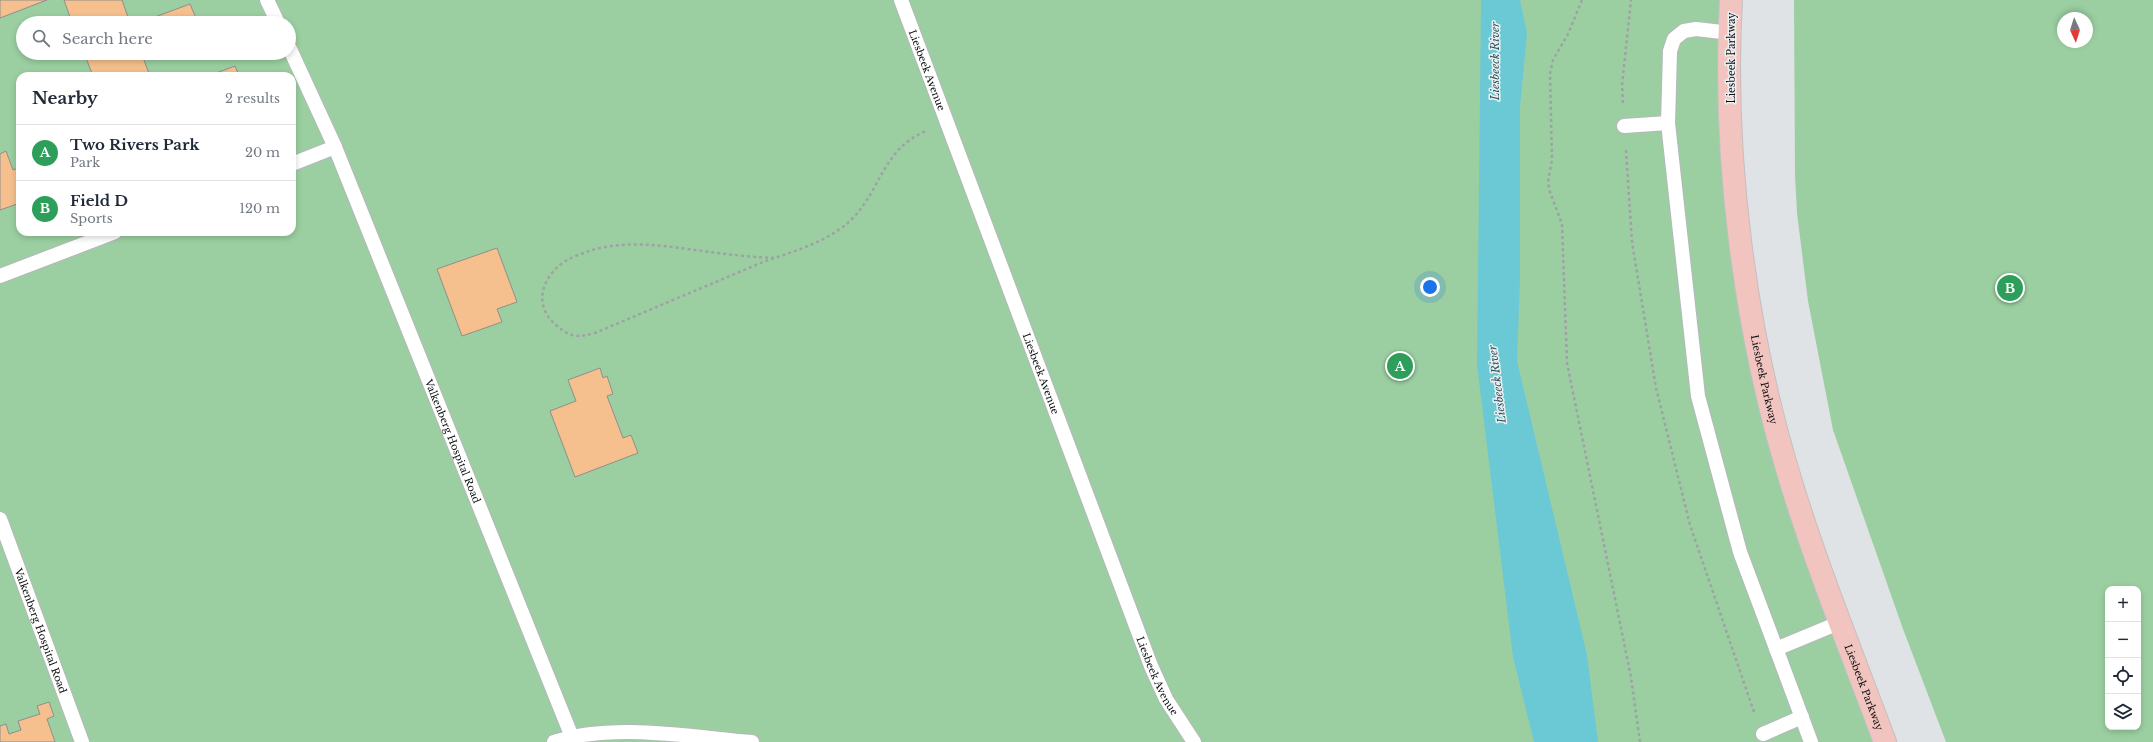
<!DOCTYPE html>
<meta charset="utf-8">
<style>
body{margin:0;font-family:"Libre Baskerville",serif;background:#f2f2f3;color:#1f2937}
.controls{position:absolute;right:12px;bottom:12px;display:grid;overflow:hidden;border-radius:8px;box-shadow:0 2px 6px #0003}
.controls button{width:36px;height:36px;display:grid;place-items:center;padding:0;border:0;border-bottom:1px solid #e0e1e3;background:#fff;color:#1f2937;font:20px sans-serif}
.compass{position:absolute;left:2057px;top:12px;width:36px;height:36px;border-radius:50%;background:#fff;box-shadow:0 2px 6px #0003;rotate:176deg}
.you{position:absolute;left:1430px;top:287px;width:14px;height:14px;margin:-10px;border:3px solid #fff;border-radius:50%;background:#1a73e8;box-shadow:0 0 0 6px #1a73e833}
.badge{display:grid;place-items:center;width:26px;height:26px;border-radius:50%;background:#2563eb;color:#fff;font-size:13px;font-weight:700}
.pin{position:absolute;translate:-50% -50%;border:2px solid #fff;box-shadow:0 1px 4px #0006}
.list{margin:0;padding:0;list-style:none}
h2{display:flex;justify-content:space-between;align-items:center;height:52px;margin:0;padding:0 16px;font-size:17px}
h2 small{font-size:13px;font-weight:400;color:#747a83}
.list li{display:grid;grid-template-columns:26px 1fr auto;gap:12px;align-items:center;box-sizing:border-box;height:56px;padding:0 16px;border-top:1px solid #e0e1e3}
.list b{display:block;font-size:15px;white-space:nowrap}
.list p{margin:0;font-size:13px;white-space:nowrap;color:#747a83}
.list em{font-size:13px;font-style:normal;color:#747a83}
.icon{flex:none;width:22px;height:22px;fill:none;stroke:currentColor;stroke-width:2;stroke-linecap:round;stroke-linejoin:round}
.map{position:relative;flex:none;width:2153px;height:742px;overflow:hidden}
.search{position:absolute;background:#fff;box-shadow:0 2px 6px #0003;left:16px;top:16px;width:280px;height:44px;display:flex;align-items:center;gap:10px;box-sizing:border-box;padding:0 14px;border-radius:22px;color:#747a83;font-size:15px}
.panel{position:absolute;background:#fff;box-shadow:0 2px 6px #0003;left:16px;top:72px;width:280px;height:164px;border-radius:12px}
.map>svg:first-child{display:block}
.green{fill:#9bcfa1;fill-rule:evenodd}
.water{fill:#6bc9d5}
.building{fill:#f5c08d;stroke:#918e8c}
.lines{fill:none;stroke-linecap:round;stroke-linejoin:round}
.service-casing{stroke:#b5b8bb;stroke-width:16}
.primary-casing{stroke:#c0c0c1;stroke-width:24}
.path{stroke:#9fa2a4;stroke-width:2.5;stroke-dasharray:3 3;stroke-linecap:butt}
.service{stroke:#fff;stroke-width:14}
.primary{stroke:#f2c4bf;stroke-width:22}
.labels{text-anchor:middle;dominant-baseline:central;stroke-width:3;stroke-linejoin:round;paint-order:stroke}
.street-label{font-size:10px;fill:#0d0e0f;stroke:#edf0f3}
.water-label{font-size:11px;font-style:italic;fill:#295359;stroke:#edf0f3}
</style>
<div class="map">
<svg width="2153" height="742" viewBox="0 0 2153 742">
<rect width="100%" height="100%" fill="#e0e3e6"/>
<g class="green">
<path d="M0 0H1731L1730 67 1771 407 1885 742H0ZM23 23H289V53H23ZM20 76H292V232H20Z"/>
<path d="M1794 0H2153V742H1946L1903 629 1833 430 1808 301 1797 213 1795 175ZM2063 18H2087V42H2063ZM2108 589H2138V727H2108Z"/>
</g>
<path class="water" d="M1481 0H1520L1527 33 1520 107V279L1517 361 1587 655 1598 742H1534L1513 657 1477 365Z"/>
<g class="building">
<path d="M0 0H47L0 18Z"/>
<path d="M64 0H122L130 23H72Z"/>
<path d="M190 4 198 23H139Z"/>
<path d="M84 53H148L142 55 150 76H93Z"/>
<path d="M235 66 239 76H211V75Z"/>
<path d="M6 151 13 170 20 167V203L0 210V154Z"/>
<path d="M497 248 517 302 497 309 502 322 462 336 437 269Z"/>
<path d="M600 368 603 378 607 376 613 394 607 396 623 438 631 435 638 453 575 477 550 411 576 401 568 380Z"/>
<path d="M49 702 54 716 47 719 55 742H0V726L6 724 9 734 21 730 18 721 40 714 37 706Z"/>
</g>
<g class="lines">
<defs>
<g id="service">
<path d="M267 0 278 23"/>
<path id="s1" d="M901 0 1151 666 1166 699 1194 742"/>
<path d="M1731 33 1696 29 1684 31 1674 39 1670 51 1668 123 1698 396 1740 552 1811 742"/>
<path id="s2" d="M289 47 335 147 574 742"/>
<path d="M1624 126 1668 123"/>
<path d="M292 164 335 147"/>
<path d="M0 276 115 232"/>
<path id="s3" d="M0 519 82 742"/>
<path d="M1776 649 1841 622"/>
<path d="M1763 734 1802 717"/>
<path d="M554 742C613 722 690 737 752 742"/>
</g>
<g id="primary">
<path id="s4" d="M1731 0C1722 156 1745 333 1791 482 1818 570 1853 656 1885 742"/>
</g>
</defs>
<use href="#service" class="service-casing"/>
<use href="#primary" class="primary-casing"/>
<g class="path">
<path d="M1582 0 1568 34 1553 60 1550 74 1552 159 1548 182 1550 192 1562 224 1567 363 1631 677 1640 742"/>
<path d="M1623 103 1622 85 1631 0"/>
<path d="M1626 150 1632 242 1656 388 1690 525 1754 712"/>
<path d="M774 258C753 257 731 255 710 252 671 247 631 239 592 250 584 253 574 256 567 260 542 275 532 305 556 325 569 337 578 338 595 333L763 262C794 251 829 242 853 218 882 187 883 149 926 131"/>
</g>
<use href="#service" class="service"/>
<use href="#primary" class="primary"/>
</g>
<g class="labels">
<g class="street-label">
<text transform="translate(1731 58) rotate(-90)">Liesbeek Parkway</text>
<text stroke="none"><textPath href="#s1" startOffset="75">Liesbeek Avenue</textPath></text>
<text stroke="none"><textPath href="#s1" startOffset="399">Liesbeek Avenue</textPath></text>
<text stroke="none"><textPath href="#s4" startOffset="382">Liesbeek Parkway</textPath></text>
<text stroke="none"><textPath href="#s2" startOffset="427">Valkenberg Hospital Road</textPath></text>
<text stroke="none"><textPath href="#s3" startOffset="119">Valkenberg Hospital Road</textPath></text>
<text stroke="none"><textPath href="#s1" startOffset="723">Liesbeek Avenue</textPath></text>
<text stroke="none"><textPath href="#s4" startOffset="706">Liesbeek Parkway</textPath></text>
</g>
<g class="water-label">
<text transform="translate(1495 61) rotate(-90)">Liesbeeck River</text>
<text transform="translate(1497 384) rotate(-97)">Liesbeeck River</text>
</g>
</g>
</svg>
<div class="controls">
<button>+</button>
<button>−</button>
<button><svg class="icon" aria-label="locate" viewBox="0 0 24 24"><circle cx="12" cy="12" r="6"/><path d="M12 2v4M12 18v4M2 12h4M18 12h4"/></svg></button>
<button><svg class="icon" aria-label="layers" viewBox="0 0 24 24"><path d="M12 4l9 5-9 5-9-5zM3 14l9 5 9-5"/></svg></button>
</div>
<svg class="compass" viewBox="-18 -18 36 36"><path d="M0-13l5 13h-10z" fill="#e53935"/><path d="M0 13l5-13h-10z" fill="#747a83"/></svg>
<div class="you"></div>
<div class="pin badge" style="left:1400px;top:366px;background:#2e9e5b">A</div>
<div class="pin badge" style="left:2010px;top:288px;background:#2e9e5b">B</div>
<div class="search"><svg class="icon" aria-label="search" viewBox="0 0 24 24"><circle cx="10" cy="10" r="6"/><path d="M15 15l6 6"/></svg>Search here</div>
<section class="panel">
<h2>Nearby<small>2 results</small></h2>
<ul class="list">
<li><span class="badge" style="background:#2e9e5b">A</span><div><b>Two Rivers Park</b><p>Park</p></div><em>20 m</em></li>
<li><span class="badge" style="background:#2e9e5b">B</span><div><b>Field D</b><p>Sports</p></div><em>120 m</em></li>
</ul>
</section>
</div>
